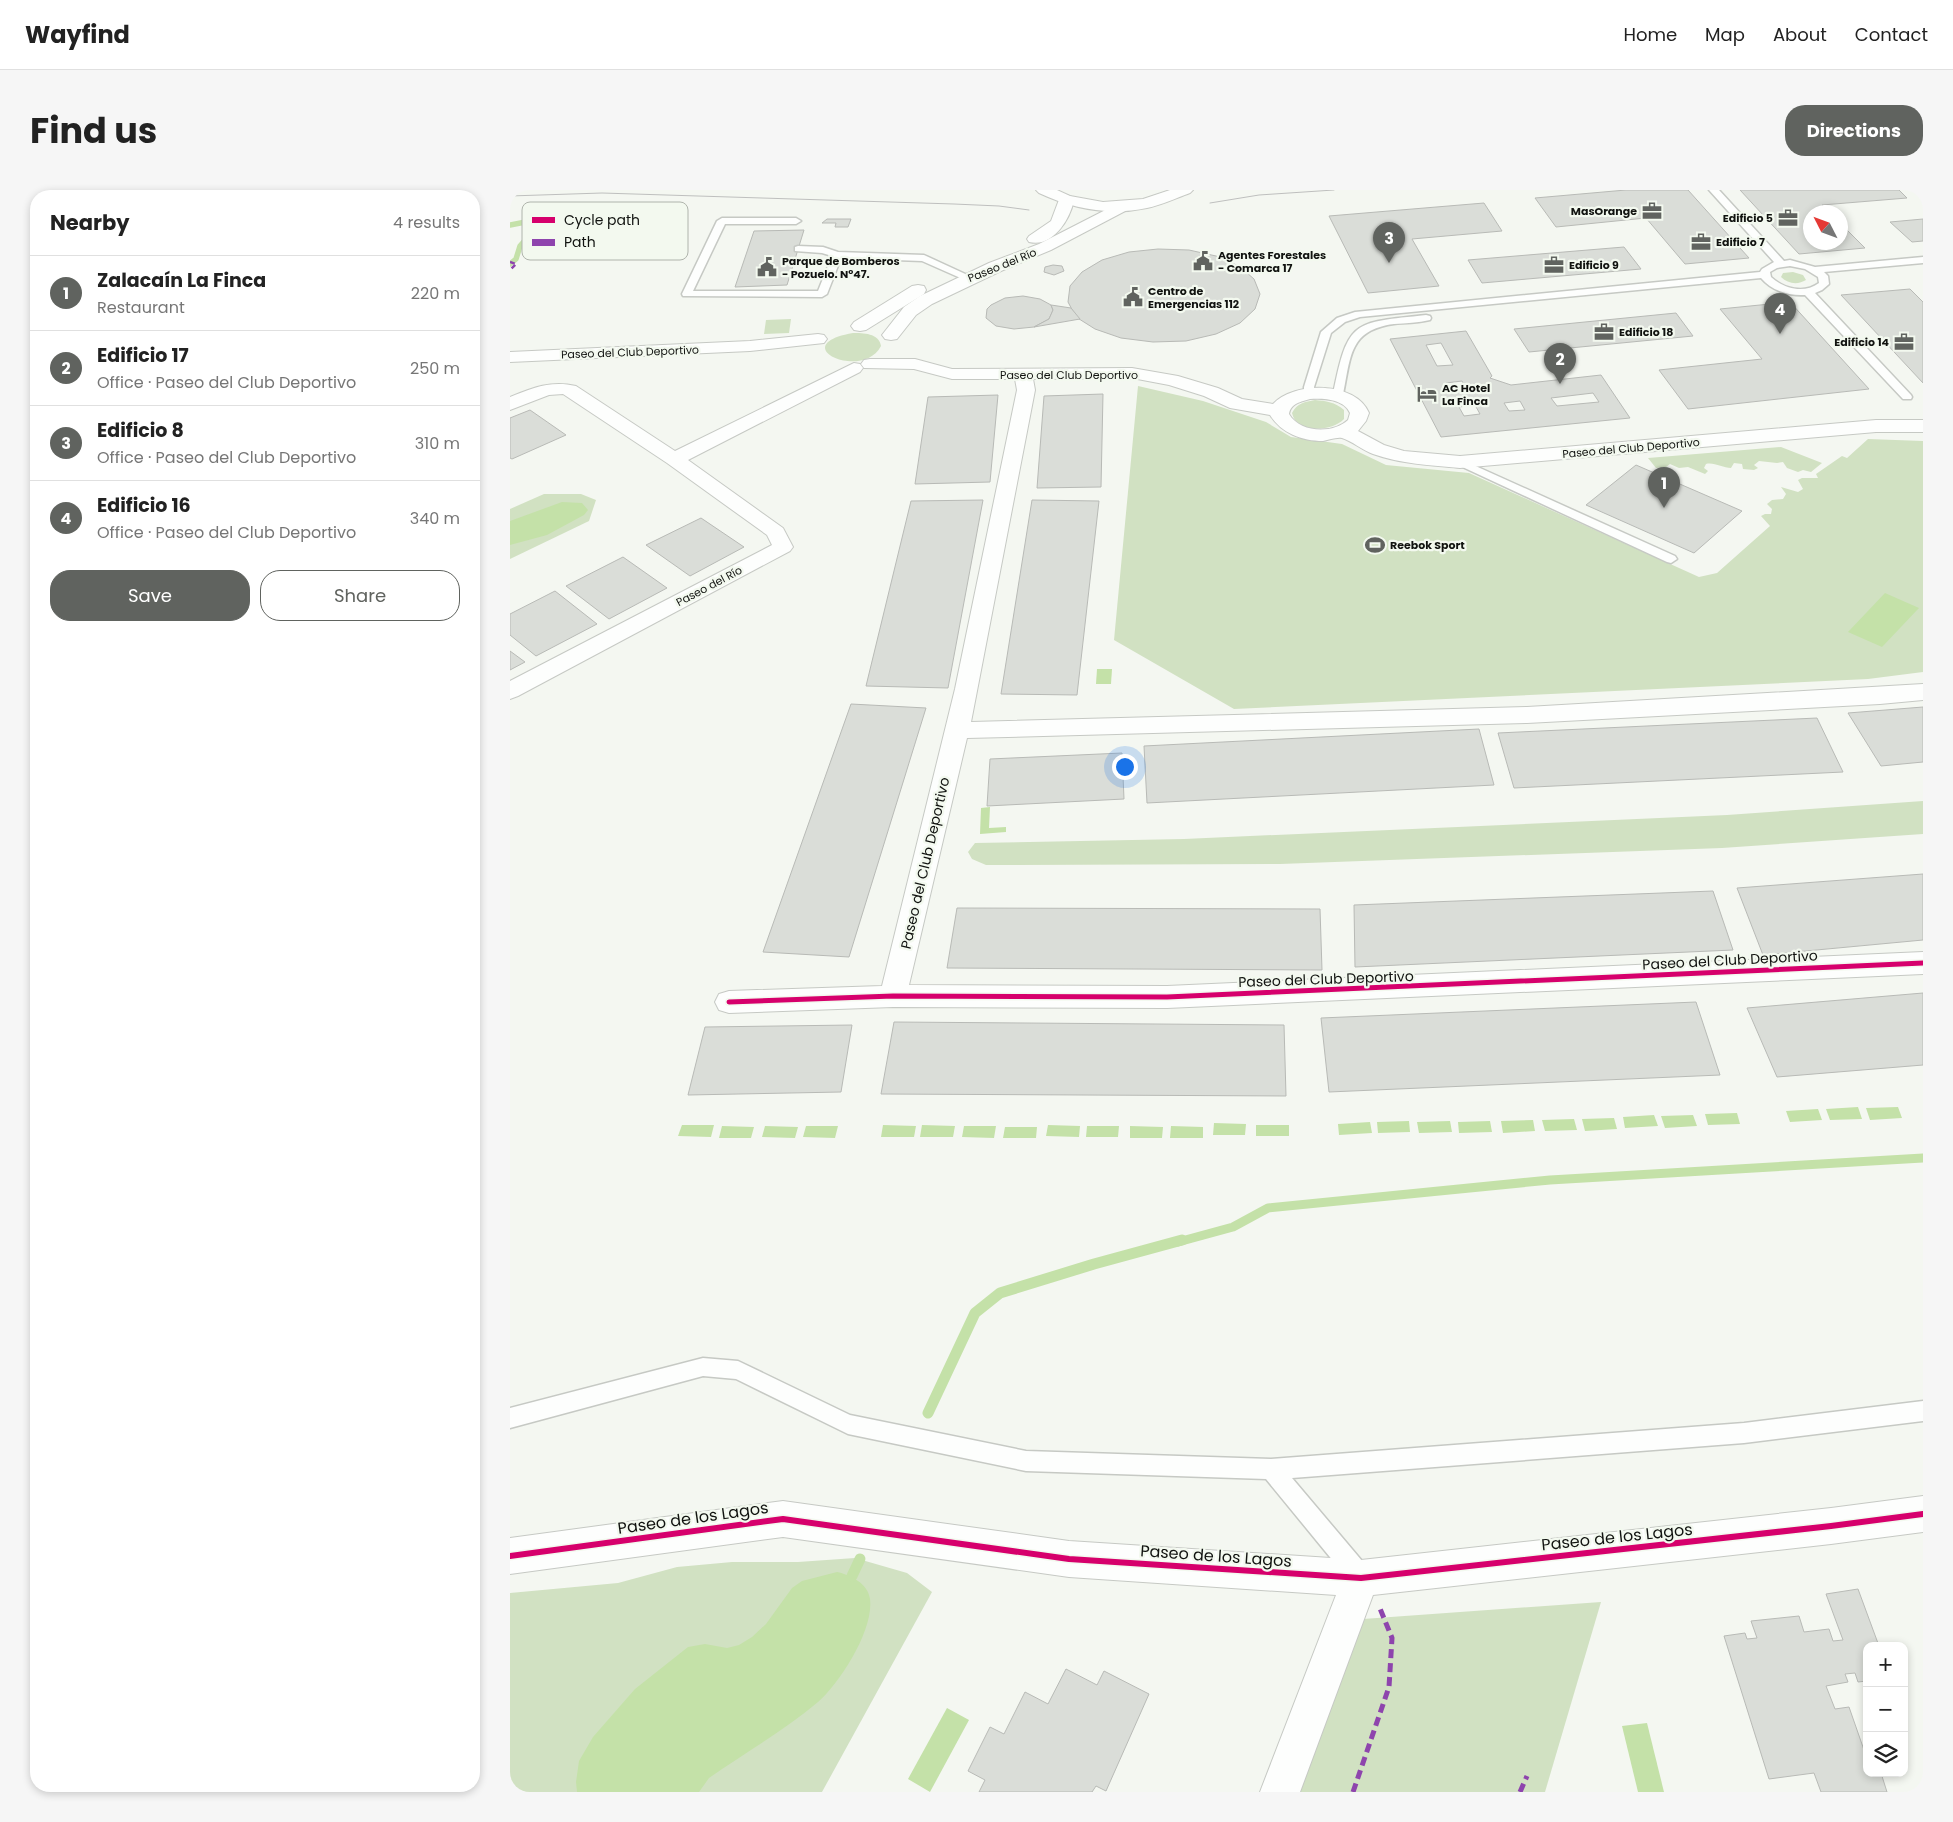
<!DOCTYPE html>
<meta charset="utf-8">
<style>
body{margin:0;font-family:Poppins,sans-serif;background:#f6f6f6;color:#222}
.controls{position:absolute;right:15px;bottom:15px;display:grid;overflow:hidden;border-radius:10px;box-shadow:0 2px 8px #0003}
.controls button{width:45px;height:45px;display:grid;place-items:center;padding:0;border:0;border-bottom:1px solid #e0e0e0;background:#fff;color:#222;font:25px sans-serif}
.compass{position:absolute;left:1293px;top:15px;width:45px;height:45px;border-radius:50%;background:#fff;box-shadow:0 2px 8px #0003;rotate:312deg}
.you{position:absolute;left:614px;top:576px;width:18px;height:18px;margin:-12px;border:4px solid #fff;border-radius:50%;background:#1a73e8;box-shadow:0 0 0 8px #1a73e833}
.badge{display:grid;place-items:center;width:32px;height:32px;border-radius:50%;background:#60635f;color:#fff;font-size:16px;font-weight:700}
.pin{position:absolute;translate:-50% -41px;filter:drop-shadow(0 1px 2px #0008)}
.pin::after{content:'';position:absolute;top:26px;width:18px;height:15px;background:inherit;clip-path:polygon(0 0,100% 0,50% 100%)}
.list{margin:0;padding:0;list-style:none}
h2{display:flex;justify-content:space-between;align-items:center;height:65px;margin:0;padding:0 20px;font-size:21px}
h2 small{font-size:16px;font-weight:400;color:#767676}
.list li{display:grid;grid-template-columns:32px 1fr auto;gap:15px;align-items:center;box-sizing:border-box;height:75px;padding:0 20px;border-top:1px solid #e0e0e0}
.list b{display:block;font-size:19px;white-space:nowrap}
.list p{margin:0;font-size:16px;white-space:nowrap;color:#767676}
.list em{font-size:16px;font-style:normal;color:#767676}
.actions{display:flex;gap:10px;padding:15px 20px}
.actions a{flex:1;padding:11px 0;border:1px solid #60635f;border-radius:20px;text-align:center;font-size:18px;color:#60635f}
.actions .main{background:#60635f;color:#fff}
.icon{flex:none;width:28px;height:28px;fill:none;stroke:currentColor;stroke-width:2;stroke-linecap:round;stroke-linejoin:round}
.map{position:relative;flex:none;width:1413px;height:1602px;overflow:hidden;border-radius:20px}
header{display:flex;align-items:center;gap:30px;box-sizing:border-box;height:70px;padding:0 25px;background:#fff;border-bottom:1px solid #e0e0e0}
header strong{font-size:24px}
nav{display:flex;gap:28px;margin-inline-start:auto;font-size:18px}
.intro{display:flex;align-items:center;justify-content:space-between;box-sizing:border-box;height:120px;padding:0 30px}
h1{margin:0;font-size:35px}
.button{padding:12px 22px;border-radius:20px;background:#60635f;color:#fff;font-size:18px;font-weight:700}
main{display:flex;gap:30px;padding:0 30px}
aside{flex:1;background:#fff;border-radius:20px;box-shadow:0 2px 8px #0003}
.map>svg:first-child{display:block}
.green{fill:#d1e1c2}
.water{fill:#c4e1a8}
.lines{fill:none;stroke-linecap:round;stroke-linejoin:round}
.stream-far2{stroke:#c4e1a8;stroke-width:5.5}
.stream-far1{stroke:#c4e1a8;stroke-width:9}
.stream{stroke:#c4e1a8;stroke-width:11}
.building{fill:#daddd8;stroke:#b8bab6;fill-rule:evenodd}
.lane-casing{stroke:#c6c9c4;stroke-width:3}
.street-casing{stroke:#c6c9c4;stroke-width:2}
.highway-casing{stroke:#c6c9c4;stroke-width:2}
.lane{fill:#fdfefd;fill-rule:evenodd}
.street{fill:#fdfefd;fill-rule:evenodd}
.highway{fill:#fdfefd;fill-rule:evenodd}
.tram{stroke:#bebfbe;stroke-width:1}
.quiet-far1{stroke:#8e44ad;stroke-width:2.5;stroke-dasharray:5 2.5;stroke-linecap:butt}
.quiet{stroke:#8e44ad;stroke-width:5;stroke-dasharray:9 5;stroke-linecap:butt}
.cycleway-far1-casing{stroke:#f3f9ef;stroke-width:8}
.cycleway-casing{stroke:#f3f9ef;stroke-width:9}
.cycleway-far1{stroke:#d6006c;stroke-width:5}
.cycleway{stroke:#d6006c;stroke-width:6}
.labels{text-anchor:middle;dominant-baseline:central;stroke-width:4.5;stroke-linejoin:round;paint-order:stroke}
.far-poi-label{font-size:11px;font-weight:bold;fill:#111310;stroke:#f3f9ef;text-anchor:start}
.far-street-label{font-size:11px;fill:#111310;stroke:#f3f9ef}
.street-label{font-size:14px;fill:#111310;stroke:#f3f9ef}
.near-street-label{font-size:16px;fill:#111310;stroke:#f3f9ef}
.key{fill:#f3f9ef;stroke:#afb4ac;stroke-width:1}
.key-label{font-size:14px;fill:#111310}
</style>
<header>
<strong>Wayfind</strong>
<nav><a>Home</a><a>Map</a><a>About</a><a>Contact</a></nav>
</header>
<div class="intro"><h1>Find us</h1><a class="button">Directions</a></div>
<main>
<aside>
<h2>Nearby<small>4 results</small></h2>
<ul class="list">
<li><span class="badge">1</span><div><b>Zalacaín La Finca</b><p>Restaurant</p></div><em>220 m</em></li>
<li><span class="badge">2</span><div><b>Edificio 17</b><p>Office · Paseo del Club Deportivo</p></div><em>250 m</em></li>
<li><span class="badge">3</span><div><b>Edificio 8</b><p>Office · Paseo del Club Deportivo</p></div><em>310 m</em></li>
<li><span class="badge">4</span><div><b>Edificio 16</b><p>Office · Paseo del Club Deportivo</p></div><em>340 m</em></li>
</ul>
<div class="actions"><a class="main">Save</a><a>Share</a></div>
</aside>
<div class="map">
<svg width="1413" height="1602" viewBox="0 0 1413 1602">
<rect width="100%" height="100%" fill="#f4f7f1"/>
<g class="green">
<path d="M1283 82 1293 85 1296 90C1288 95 1278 94 1271 87L1273 83Z"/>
<path d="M281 129 279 143 254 144 256 130Z"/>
<path d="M343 143C353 143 369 143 371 156 352 192 274 155 343 143Z"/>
<path d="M628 196 693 211 756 232 781 247 832 254 876 275 959 283 1189 387 1207 383 1260 336 1251 326 1255 324H1261L1262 319 1257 314 1262 310 1273 309 1276 304 1271 297 1288 302 1293 299 1288 290 1292 288H1308L1306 284 1332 266 1337 268 1358 249 1413 251V482L1358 489 724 519 604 450Z"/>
<path d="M805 210C816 211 825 212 834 220V229C822 242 786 244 782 223 787 213 795 212 805 210Z"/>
<path d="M1271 257 1312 273 1301 282 1293 280 1288 282 1277 278 1273 272 1267 273 1249 271 1244 275 1248 278 1244 280 1233 279 1232 274 1224 273 1221 278C1213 278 1204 272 1196 274L1194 278 1198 281 1195 284 1178 277 1169 278 1160 274 1156 277 1146 278 1138 268Z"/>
<path d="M34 304H71L86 310 79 331 0 369V319Z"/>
<path d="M1413 611V644L1212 658 770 674 476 675 462 669 458 662 465 653 674 649 1217 625Z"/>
<path d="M345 1368 397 1383 422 1402 312 1602H0V1403L108 1393 167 1377 222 1372H288Z"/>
<path d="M1091 1412 1035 1602H785L853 1429Z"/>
</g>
<g class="water">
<path d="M52 312 72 313 78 320 74 325 37 345 0 355V331Z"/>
<path d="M1375 403 1409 418 1372 457 1338 442Z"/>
<path d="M587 479H602L601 494H586Z"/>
<path d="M480 617 479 638 496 637V642L470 644 471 618Z"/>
<path d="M1348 917 1352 929 1320 930 1316 919Z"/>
<path d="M1388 917 1392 928 1360 930 1356 918Z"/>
<path d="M1308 919 1312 930 1280 932 1276 921Z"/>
<path d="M1227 923 1230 934 1198 935 1195 924Z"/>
<path d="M1144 925 1148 936 1115 938 1113 927Z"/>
<path d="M1183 925 1187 936 1155 938 1151 926Z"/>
<path d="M1104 928 1107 939 1075 941 1072 929Z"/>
<path d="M1064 929 1067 940 1035 941 1032 930Z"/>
<path d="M1023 930 1025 941 993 943 991 931Z"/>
<path d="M899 931 900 942 868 943 867 932Z"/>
<path d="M940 931 942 942 909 943 907 932Z"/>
<path d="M980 931 982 942 949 943 948 932Z"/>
<path d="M860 932 862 943 829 945 828 934Z"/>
<path d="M704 933 736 934 735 945H703Z"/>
<path d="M172 935H204L201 947 168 946Z"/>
<path d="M373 935 406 936 404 947H371Z"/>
<path d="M412 935 445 936 443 947H410Z"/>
<path d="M538 935 570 936 569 947 536 946Z"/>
<rect x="746" y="935" width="33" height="11"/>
<path d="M212 936 244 937 241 948H209Z"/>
<path d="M255 936 288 937 285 948 252 947Z"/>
<path d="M296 936H328L325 948 293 947Z"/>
<path d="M454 936H486L484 948 452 947Z"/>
<path d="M577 936H609L608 947H576Z"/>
<path d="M620 936 653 937 652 948H620Z"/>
<path d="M661 936 693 937V948H660Z"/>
<path d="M495 937H527L526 948H493Z"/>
<path d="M327 1382C340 1385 358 1393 360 1409 364 1439 331 1492 308 1512 275 1540 235 1563 199 1588L189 1602H67L66 1592 69 1571 83 1547 125 1499 178 1457 195 1454 217 1458 229 1455 242 1447 256 1434 282 1398 292 1391Z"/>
<path d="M437 1518 459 1530 420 1602 398 1589Z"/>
<path d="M1137 1533 1154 1602H1128L1112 1536Z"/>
</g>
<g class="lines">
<g class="stream-far2">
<path d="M0 35 36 28 53 16"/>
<path d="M0 74 6 69 10 56 33 30"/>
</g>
<path class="stream-far1" d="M668 1052 723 1037 758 1018 1040 990 1413 968"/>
<g class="stream">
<path d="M418 1223 465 1123 490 1103 584 1074 672 1050"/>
<path d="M342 1386 350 1369"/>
</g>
</g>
<g class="building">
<path d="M1116 0H1178L1239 68 1175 74 1136 28 1046 37 1025 8Z"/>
<path d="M1230 0H1389L1397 8 1312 15 1320 22H1300V52H1330V33L1355 58 1289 64Z"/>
<path d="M974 13 992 41 902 49 929 96 858 103 819 26Z"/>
<path d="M317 29H341L338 37H325L326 33H312Z"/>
<path d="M1413 29V51L1402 52 1380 32Z"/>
<path d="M294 40 277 95 225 97 244 41Z"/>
<path d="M1114 57 1131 79 972 93 958 70Z"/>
<path d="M648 59 679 60 706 66 729 76 744 89 750 104 745 119 730 133 706 144 676 151 643 152 611 148 585 139 566 127 558 112 560 96 572 82 592 70 619 62Z"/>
<path d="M543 75 552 76 554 81 544 85 534 82 535 77Z"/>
<path d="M1400 99 1413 112V193L1331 105Z"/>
<path d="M513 106 530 109 541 115 543 120 539 129 524 137 504 139 486 136 476 128 477 119 481 115 495 108Z"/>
<path d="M1280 112 1359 199 1178 219 1149 180 1252 169 1210 119Z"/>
<path d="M541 115 561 118 570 129 524 137 539 129 543 120Z"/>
<path d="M1166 123 1183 146 1019 162 1004 139Z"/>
<path d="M956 141 982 186 980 188 1001 195 1091 185 1120 228 931 247 880 149ZM931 153 943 175 927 176 916 155ZM952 191 957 200 941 201 936 193ZM1083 203 1089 212 1047 216 1041 208ZM1010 211 1015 220 999 221 994 213ZM965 215 970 224 954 226 949 217Z"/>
<path d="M593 204 591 297 527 298 534 206Z"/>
<path d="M488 205 480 292 405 294 418 207Z"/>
<path d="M20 220 56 245 2 269 0 268V228Z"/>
<path d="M1126 275 1232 321 1184 363 1076 315Z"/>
<path d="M473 310 438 498 356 496 401 311Z"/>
<path d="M522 310 589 311 567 505 491 504Z"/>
<path d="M191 328 234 357 180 386 136 355Z"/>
<path d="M113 367 157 398 99 429 56 396Z"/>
<path d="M45 401 87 434 26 466 0 445V424Z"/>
<path d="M0 461 15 472 0 480Z"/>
<path d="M341 514 416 518 339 767 253 762Z"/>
<path d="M1413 517V572L1371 576 1338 523Z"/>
<path d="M1307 528 1333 582 1004 598 988 543Z"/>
<path d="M969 539 984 595 637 613 634 556Z"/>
<path d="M612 563 614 609 477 616 480 569Z"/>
<path d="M1413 684V750L1253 765 1227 698Z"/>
<path d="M1203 701 1223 760 845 777 844 715Z"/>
<path d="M447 718 810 719 812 780 437 778Z"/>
<path d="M1413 803V875L1267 887 1237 818Z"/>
<path d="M1186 812 1210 885 819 902 811 828Z"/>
<path d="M384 832 774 835 776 906 371 904Z"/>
<path d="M342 835 331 902 178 905 195 837Z"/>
<path d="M1348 1399 1369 1456H1357V1491L1348 1492 1345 1483 1335 1484 1338 1492 1316 1496 1325 1519 1339 1517 1354 1560 1357 1559V1583H1371L1377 1602H1311L1304 1583 1259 1589 1214 1446 1235 1443 1237 1449 1247 1448 1241 1431 1289 1426 1294 1442 1319 1439 1323 1451 1333 1450 1316 1404Z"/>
<path d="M556 1479 587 1495 594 1481 639 1504 596 1601 586 1596 582 1602H469L475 1590 458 1581 480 1537 494 1544 515 1502 538 1514Z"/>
</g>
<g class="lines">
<defs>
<g id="lane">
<path d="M1199 0H1209L1274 71 1280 70 1305 77 1413 67V73L1314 82 1318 86 1319 94 1312 100 1305 103 1401 205 1402 207 1401 209H1393L1295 105C1279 106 1262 101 1251 88L850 127 835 132 821 143 804 197V203L799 206 794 203V197L811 142 827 128 845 122 1250 82 1252 79 1264 72ZM1280 76 1295 79 1308 87 1309 93C1294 104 1274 99 1261 87L1260 82 1267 78Z"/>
<path d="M212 28H286L291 31 286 34H215L183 101H308L322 66 312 63 285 61V57L288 56 313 57 328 62 414 65 464 88 463 90H455L412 71 331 68 317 104 312 107 173 106 172 104 207 31Z"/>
<path d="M916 125 920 126 921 128 920 130C908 133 896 133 884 134 839 140 841 166 833 205L828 208 824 207 823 205C838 129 843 133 916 125Z"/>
<path d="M950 269 1165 366 1167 369 1161 373 1157 372 946 274 944 272Z"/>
<path d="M193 1168 228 1171 340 1225 516 1261 761 1269 1234 1233 1413 1211V1231L1234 1253 782 1288 858 1378 861 1386 858 1394 850 1397 842 1394 756 1289 516 1281 338 1244 226 1189 193 1186 0 1238V1218Z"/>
</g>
<g id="street">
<path d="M556 5 562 7 564 10C560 29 543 58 519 52L517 49 519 46 541 31 550 7Z"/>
<path d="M613 11 619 13 621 16 619 19 541 60 491 81 422 114 406 125 387 149 381 150 375 149 372 145 394 117 410 106 479 73 529 54Z"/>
<path d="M408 95 414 96 416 100 414 104 356 140 350 141 344 140 341 136 344 132 402 96Z"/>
<path d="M308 144 314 145 317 149 314 153 240 161 0 172V162L240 151Z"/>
<path d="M360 169H405L442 179 622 178 668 186 708 198 732 209 763 214C784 191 846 191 859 223L856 231 848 241 874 255 894 261 950 266 1366 230H1413V242H1366L950 278C920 275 891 274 863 264 852 260 842 251 832 248 826 247 819 250 813 251 792 251 771 243 760 225L720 218 694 206 659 195 622 188 523 189 525 200 461 532 1017 517 1413 494V510L1370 514 1017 533 457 548 399 795 657 796 1413 762V784L657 818 383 817 219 823 209 820 205 812 209 804 219 801 372 796 445 499 507 200 505 189H442L404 179 354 178 351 174 354 170ZM800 209C813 208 834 209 840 223L838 230C823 244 790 243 779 224 781 213 791 212 800 209Z"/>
<path d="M344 173 350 174 353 178 350 182 178 270 273 338 283 357 280 361 8 506 0 509V491L262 355 257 345 157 273 53 204 39 205 0 220V207C22 198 41 190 66 196L165 261Z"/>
<path d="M1413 1306V1342L1321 1354 863 1405 790 1602H750L826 1405 559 1387 273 1347 0 1384V1348L273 1311 559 1351 851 1370 1321 1318Z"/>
</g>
<path id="highway" d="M526 0H547L560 6 593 12 633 9 660 0H683L680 3C666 8 652 15 637 18 600 26 563 19 529 3Z"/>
</defs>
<use href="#lane" class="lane-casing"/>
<use href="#street" class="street-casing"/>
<use href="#highway" class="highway-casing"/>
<use href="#lane" class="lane"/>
<use href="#street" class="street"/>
<use href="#highway" class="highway"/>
<g class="tram">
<path d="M0 6 92 3 444 14 489 16 519 20"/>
<path d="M700 13 749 5 824 0"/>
</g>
<path class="quiet-far1" d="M0 72 6 74 0 80"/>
<g class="quiet">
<path d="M843 1602 879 1497 882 1448 869 1416"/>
<path d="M1010 1602 1017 1586"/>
</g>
<defs>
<path id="cycleway-far1" d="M219 812 383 806 657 807 1413 773"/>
<path id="cycleway" d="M0 1366 273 1329 559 1369 851 1388 1321 1336 1413 1324"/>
</defs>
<use href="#cycleway-far1" class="cycleway-far1-casing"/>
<use href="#cycleway" class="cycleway-casing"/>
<use href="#cycleway-far1" class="cycleway-far1"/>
<use href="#cycleway" class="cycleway"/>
</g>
<defs>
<symbol id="office-bare" viewBox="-9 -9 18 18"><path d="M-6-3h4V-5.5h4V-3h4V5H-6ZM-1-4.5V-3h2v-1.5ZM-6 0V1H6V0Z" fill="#60635f" stroke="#f3f9ef" stroke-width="2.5" paint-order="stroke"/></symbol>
<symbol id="civic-bare" viewBox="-9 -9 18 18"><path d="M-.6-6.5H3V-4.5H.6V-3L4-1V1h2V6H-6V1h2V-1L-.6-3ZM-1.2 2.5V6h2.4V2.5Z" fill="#60635f" stroke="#f3f9ef" stroke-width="2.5" paint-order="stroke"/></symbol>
<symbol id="hotel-bare" viewBox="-9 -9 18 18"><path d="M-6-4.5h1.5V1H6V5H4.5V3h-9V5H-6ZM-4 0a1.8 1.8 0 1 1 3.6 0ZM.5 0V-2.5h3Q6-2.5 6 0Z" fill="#60635f" stroke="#f3f9ef" stroke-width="2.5" paint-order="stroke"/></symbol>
<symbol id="stadium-bare" viewBox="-9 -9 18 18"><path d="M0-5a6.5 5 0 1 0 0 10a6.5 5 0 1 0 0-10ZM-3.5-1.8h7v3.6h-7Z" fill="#60635f" stroke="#f3f9ef" stroke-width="2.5" paint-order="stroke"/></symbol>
</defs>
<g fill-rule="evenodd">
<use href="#office-bare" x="1128" y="7" width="28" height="28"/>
<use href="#office-bare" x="1264" y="14" width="28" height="28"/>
<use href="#office-bare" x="1177" y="38" width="28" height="28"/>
<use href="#civic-bare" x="679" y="57" width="28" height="28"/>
<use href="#office-bare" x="1030" y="61" width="28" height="28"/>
<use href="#civic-bare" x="243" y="63" width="28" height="28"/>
<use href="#civic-bare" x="609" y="93" width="28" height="28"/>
<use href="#office-bare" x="1080" y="128" width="28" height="28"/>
<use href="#office-bare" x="1380" y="138" width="28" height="28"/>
<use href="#hotel-bare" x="903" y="190" width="28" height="28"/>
<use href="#stadium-bare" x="851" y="341" width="28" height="28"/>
</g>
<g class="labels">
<g class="far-poi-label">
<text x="1127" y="21" text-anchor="end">MasOrange</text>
<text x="1263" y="28" text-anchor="end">Edificio 5</text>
<text x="1206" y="52">Edificio 7</text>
<text x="708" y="65">Agentes Forestales<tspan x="708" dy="13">- Comarca 17</tspan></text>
<text x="272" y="71">Parque de Bomberos<tspan x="272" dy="13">- Pozuelo. Nº47.</tspan></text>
<text x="1059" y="75">Edificio 9</text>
<text x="638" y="101">Centro de<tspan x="638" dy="13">Emergencias 112</tspan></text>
<text x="1109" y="142">Edificio 18</text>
<text x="1379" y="152" text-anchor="end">Edificio 14</text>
<text x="932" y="198">AC Hotel<tspan x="932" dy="13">La Finca</tspan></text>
<text x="880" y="355">Reebok Sport</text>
</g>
<g class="far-street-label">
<text transform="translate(492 75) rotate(-22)">Paseo del Río</text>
<text transform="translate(120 162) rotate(-2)">Paseo del Club Deportivo</text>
<text x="559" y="185">Paseo del Club Deportivo</text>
<text transform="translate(1121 258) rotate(-5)">Paseo del Club Deportivo</text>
<text transform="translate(199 396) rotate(-28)">Paseo del Río</text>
</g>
<g class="street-label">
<text transform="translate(415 673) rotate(-77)">Paseo del Club Deportivo</text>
<text transform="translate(1220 770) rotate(-3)">Paseo del Club Deportivo</text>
<text transform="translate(816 789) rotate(-2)">Paseo del Club Deportivo</text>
</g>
<g class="near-street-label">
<text transform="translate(183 1328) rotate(-8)">Paseo de los Lagos</text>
<text transform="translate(1107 1347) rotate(-6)">Paseo de los Lagos</text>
<text transform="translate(706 1366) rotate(4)">Paseo de los Lagos</text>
</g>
</g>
<rect x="12" y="12" width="166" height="58" rx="8" class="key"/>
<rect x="22" y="27" width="23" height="6" fill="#d6006c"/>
<rect x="22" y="49" width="23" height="7" fill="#8e44ad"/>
<g class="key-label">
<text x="54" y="35">Cycle path</text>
<text x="54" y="57">Path</text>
</g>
</svg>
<div class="controls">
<button>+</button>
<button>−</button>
<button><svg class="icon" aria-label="layers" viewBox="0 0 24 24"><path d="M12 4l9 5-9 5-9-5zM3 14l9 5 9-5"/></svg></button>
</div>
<svg class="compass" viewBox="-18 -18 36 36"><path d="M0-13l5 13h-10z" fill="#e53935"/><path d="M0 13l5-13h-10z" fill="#767676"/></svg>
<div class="you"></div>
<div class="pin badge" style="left:1154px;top:318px">1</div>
<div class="pin badge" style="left:1050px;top:194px">2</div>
<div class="pin badge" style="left:879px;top:73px">3</div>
<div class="pin badge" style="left:1270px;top:144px">4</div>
</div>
</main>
